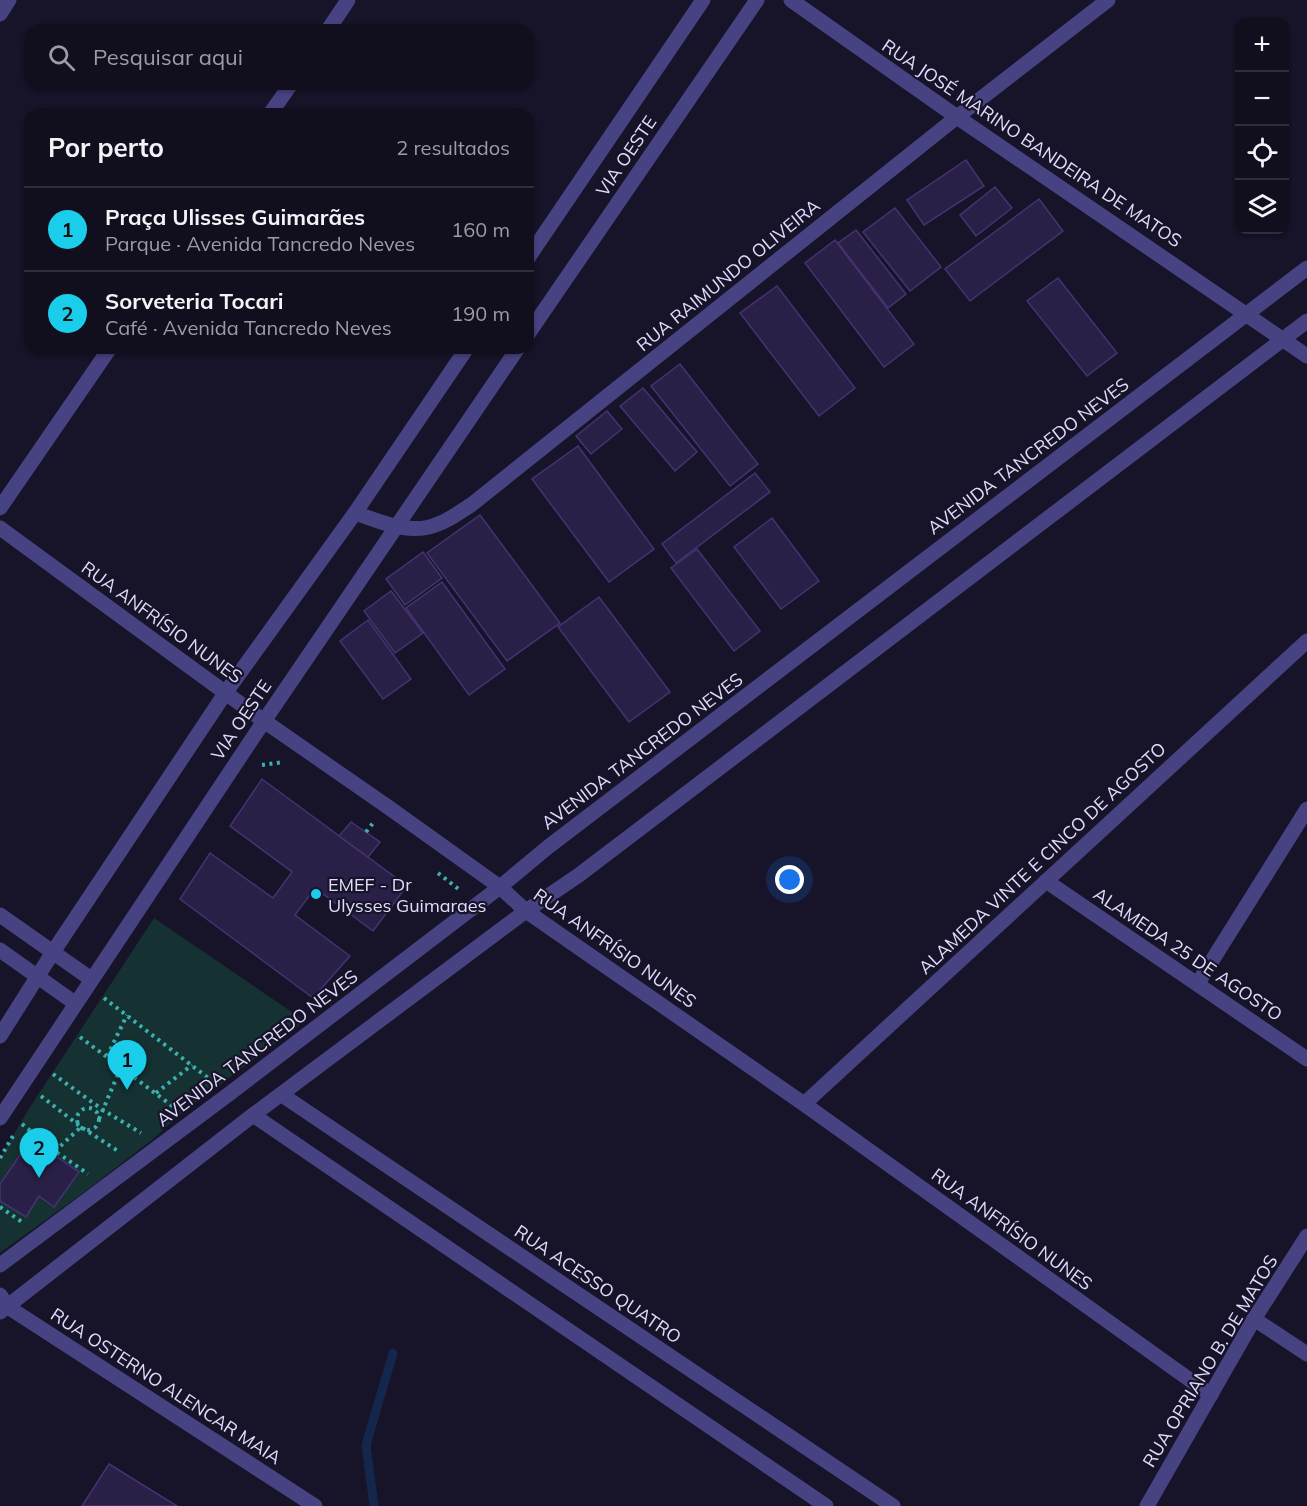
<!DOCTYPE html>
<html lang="pt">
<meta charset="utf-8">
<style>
body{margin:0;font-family:Mulish,sans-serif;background:#1e1c2b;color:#f1f3f6}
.controls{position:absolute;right:18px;top:18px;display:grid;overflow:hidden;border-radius:12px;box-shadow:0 2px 4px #0004}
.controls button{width:54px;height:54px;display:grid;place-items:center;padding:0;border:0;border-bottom:2px solid #302e3c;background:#110e1e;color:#f1f3f6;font:30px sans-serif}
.you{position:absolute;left:790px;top:880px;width:21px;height:21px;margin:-15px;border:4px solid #fff;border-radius:50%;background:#1a73e8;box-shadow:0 0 0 9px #1a73e833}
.badge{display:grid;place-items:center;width:39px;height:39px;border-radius:50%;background:#19cdeb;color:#111;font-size:20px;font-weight:700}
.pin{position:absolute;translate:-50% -50px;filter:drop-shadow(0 2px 3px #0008)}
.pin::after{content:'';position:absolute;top:32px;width:21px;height:18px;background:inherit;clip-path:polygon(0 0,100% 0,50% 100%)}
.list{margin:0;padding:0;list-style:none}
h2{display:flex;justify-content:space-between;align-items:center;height:78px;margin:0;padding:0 24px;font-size:26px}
h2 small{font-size:20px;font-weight:400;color:#9c9ca4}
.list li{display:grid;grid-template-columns:39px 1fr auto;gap:18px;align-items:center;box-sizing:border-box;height:84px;padding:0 24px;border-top:2px solid #302e3c}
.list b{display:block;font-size:22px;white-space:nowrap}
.list p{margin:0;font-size:20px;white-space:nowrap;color:#9c9ca4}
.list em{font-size:20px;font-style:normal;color:#9c9ca4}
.icon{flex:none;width:33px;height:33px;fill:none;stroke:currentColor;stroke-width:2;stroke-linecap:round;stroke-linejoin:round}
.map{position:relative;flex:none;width:1307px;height:1506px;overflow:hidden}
.search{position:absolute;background:#110e1e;box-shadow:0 2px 4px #0004;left:24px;top:24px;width:510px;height:66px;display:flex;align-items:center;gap:15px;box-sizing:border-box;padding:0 21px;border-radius:18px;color:#9c9ca4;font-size:22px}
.panel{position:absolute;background:#110e1e;box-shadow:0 2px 4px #0004;left:24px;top:108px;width:510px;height:246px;border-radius:18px}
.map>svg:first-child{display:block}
.green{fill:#163131}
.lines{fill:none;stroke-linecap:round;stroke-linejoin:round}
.stream{stroke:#14264b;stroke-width:9}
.building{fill:#2a2047;stroke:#433471;stroke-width:1.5}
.path{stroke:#3bb1af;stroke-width:4;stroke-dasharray:3 4.5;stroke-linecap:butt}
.minor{stroke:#474282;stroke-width:15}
.tertiary{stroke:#474282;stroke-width:15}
.poi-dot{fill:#19cdeb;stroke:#171328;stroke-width:2}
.labels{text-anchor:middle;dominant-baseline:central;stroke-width:4.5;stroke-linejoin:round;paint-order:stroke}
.street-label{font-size:18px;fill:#e1dcfc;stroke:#171328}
.poi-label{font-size:18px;fill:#e1dcfc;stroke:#171328;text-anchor:start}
</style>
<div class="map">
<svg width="1307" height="1506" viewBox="0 0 1307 1506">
<rect width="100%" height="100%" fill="#171328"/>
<path class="green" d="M154 918 305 1021 182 1113 152 1140 83 1193 0 1253V1158L30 1107Z"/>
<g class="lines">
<path class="stream" d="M374 1506 366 1445 393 1353"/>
</g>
<g class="building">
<path d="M966 160 984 186 924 225 907 200Z"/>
<path d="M995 187 1012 208 976 236 960 215Z"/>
<path d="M1039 199 1063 231 970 301 945 269Z"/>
<path d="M895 208 941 267 910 291 863 232Z"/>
<path d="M856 230 906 294 888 308 838 243Z"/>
<path d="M835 240 914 344 884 367 805 263Z"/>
<path d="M1058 278 1117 353 1087 376 1027 301Z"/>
<path d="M777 286 855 388 819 416 740 313Z"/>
<path d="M680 364 758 464 730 486 651 386Z"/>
<path d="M643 388 697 452 675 471 620 406Z"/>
<path d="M607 411 622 429 591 454 576 436Z"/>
<path d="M578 446 654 549 609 582 532 479Z"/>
<path d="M755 473 770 492 676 563 662 544Z"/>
<path d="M480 515 560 623 507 661 427 553Z"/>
<path d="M772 518 819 581 781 609 734 547Z"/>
<path d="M697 549 760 631 734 651 671 568Z"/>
<path d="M423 552 442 578 405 605 386 579Z"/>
<path d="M442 582 505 669 469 695 406 608Z"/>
<path d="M391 591 423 633 395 653 364 611Z"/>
<path d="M599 597 670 692 629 722 558 627Z"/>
<path d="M368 620 411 679 383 699 340 641Z"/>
<path d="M262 779 407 886 373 931 315 888 295 915 350 956 313 998 180 899 210 853 273 898 292 872 230 826Z"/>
<path d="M351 822 380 842 368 857 339 836Z"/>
<path d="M31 1139 79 1172 54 1207 39 1196 26 1217 0 1201V1184Z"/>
<path d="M109 1464 177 1506H82Z"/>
</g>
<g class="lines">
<g class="path">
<path d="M262 765 284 762"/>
<path d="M366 832 373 823"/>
<path d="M438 873 461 891"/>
<path d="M104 998 212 1081"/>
<path d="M80 1037 175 1108"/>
<path d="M107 1056 127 1015"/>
<path d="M53 1074 103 1110 141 1133"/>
<path d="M156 1093 192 1065"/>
<path d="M41 1096 81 1127 118 1151"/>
<circle cx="88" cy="1119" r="11"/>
<path d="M99 1119 121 1067"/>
<path d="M22 1124 55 1151 88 1174"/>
<path d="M55 1151 81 1127"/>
<path d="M0 1158 13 1136"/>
<path d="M0 1207 22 1222"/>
</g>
<g class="minor">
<path d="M791 0 957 117 1307 356"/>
<path d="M0 14 9 0"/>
<path d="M328 30 348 0"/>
<path d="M270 114 291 84"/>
<path d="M0 508 110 348"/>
<path d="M355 513C381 522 411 536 438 524 450 520 461 511 471 505L957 117 1108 0"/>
<path d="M0 528 264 721 388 807 500 887 526 911 804 1104 1211 1395"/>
<path d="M1046 881 1307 1059"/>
<path d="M1198 983 1307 809"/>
<path d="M282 1095 893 1506"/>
<path d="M804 1104 1307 641"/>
<path d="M253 1115 826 1506"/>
<path d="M0 1295 8 1307 315 1506"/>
<path d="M1254 1319 1307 1354"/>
<path d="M1147 1506 1254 1319 1307 1236"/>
</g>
<g class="tertiary">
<path d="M528 258 703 0"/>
<path d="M528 334 757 0"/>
<path d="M0 915 91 979"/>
<path d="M0 950 75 1003"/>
<path d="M0 1036 53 952 226 692 355 513 467 348"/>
<path d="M0 1118 264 721 518 348"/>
<path d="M0 1265 229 1094 500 887 548 847 1307 268"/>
<path d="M0 1312 253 1115 526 911 579 875 1307 321"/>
</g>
</g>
<circle class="poi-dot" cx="316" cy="894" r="6"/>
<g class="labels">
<g class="street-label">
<text transform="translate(1032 143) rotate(34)">RUA JOSÉ MARINO BANDEIRA DE MATOS</text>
<text transform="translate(626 156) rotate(-56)">VIA OESTE</text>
<text transform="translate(728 275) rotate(-39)">RUA RAIMUNDO OLIVEIRA</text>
<text transform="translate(1028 456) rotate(-37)">AVENIDA TANCREDO NEVES</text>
<text transform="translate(162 622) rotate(36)">RUA ANFRÍSIO NUNES</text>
<text transform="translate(241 720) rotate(-56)">VIA OESTE</text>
<text transform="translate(642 751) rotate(-37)">AVENIDA TANCREDO NEVES</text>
<text transform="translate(1042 858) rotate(-43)">ALAMEDA VINTE E CINCO DE AGOSTO</text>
<text transform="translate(615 948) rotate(35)">RUA ANFRÍSIO NUNES</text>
<text transform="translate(1188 954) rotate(34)">ALAMEDA 25 DE AGOSTO</text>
<text transform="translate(257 1048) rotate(-37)">AVENIDA TANCREDO NEVES</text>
<text transform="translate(1012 1229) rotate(36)">RUA ANFRÍSIO NUNES</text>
<text transform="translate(598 1284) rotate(34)">RUA ACESSO QUATRO</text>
<text transform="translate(1210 1361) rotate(-59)">RUA OPRIANO B. DE MATOS</text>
<text transform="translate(166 1386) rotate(33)">RUA OSTERNO ALENCAR MAIA</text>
</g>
<g class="poi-label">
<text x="328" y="884">EMEF - Dr<tspan x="328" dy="21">Ulysses Guimaraes</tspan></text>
</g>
</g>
</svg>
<div class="controls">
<button>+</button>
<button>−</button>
<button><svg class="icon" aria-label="locate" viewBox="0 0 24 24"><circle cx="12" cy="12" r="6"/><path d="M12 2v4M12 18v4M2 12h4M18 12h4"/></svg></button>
<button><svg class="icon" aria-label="layers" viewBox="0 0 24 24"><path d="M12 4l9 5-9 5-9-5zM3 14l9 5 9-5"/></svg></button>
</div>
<div class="you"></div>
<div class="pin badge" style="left:127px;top:1090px">1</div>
<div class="pin badge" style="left:39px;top:1178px">2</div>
<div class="search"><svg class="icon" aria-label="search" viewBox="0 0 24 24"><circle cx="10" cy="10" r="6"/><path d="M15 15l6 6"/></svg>Pesquisar aqui</div>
<section class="panel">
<h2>Por perto<small>2 resultados</small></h2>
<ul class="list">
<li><span class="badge">1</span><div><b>Praça Ulisses Guimarães</b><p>Parque · Avenida Tancredo Neves</p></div><em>160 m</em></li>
<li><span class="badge">2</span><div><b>Sorveteria Tocari</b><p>Café · Avenida Tancredo Neves</p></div><em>190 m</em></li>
</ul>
</section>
</div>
